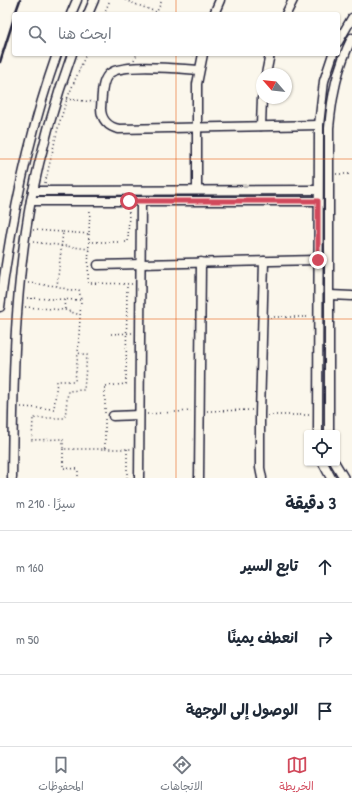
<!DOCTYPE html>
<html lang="ar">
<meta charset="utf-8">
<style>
body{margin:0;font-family:"Patrick Hand","Playpen Sans Arabic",sans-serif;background:#f6f6f7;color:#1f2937;direction:rtl}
.controls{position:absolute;right:12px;bottom:12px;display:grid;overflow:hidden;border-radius:4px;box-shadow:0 1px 3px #0004}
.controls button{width:36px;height:36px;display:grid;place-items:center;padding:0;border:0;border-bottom:1px solid #e0e1e3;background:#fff;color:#1f2937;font:20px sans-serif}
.compass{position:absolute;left:256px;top:68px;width:36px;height:36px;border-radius:50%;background:#fff;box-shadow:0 1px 3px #0004;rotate:298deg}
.stop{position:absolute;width:12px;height:12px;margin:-9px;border:3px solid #d1495b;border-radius:50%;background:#fff}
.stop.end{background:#d1495b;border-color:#fff;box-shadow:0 1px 4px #0008}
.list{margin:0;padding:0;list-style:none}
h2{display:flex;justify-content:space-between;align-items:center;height:52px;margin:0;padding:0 16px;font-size:17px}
h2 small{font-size:13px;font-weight:400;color:#747a83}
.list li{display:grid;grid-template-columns:26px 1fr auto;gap:12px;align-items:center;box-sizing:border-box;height:72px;padding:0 16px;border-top:1px solid #e0e1e3}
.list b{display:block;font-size:15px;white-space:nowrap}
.list em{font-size:13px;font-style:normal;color:#747a83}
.icon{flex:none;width:22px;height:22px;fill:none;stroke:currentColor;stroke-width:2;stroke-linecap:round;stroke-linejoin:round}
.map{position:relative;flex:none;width:352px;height:478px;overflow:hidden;direction:ltr}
.search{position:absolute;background:#fff;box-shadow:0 1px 3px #0004;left:12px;right:12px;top:12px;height:44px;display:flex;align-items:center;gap:10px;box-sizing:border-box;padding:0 14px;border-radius:4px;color:#747a83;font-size:15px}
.sheet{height:268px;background:#fff}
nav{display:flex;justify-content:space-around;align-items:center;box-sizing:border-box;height:56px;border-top:1px solid #e0e1e3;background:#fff;font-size:11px;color:#747a83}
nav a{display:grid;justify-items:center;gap:2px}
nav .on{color:#d1495b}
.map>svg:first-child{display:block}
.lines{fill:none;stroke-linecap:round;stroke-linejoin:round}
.minor-casing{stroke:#22223b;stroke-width:11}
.path{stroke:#22223b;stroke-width:1.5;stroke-dasharray:1 3;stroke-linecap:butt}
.minor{stroke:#fbf7ec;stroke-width:8}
.rail{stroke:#22223b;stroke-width:2.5}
.route{stroke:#d1495b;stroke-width:5}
.grid{fill:none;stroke:#e8590c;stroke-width:1;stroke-opacity:0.55}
</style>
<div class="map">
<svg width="352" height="478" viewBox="0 0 352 478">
<rect width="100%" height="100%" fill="#fbf7ec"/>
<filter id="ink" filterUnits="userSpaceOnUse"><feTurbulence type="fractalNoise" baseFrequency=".025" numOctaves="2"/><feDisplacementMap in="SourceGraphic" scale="8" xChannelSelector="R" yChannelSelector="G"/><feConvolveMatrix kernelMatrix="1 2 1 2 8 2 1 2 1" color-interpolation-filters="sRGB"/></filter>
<g filter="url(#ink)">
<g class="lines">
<defs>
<g id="minor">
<path d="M71 14 77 0"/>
<path d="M88 14 94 0"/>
<path d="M214 14 220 0"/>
<path d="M286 14 293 0"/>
<path d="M338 42 352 18"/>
<path d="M199 70C181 69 118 62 108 75 101 83 102 98 101 108 101 119 108 127 119 129L319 125"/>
<path d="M266 74 270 54"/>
<path d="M261 126 262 98"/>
<path d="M197 190V84L203 54"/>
<path d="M33 191 317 190"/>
<path d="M31 201H318"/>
<path d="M98 265 318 260"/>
<path d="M330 295 352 296"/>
<path d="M0 307C11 221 28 136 57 54"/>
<path d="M113 416 139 415"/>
<path d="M318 433 319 125 324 81 333 54"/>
<path d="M329 433V128C332 96 337 68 352 38"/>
<path d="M323 463 331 478"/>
<path d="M335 463 344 478"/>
<path d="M12 478C13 386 14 291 31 200 41 150 55 101 72 54"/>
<path d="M139 478 141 201"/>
<path d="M199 478 201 262"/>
<path d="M262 478 260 468V414L264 261"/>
</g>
</defs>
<use href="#minor" class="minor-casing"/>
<g class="path">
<path d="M125 0 156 12"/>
<path d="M104 14 110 0"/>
<path d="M156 14 162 0"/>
<path d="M189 54 194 55"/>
<path d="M134 60 137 54"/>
<path d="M66 99 94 102"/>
<path d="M336 174H352"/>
<path d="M45 183 59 124 67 99 86 54"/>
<path d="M33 230 63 232 57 286"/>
<path d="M63 232 89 234 90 208"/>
<path d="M89 234 88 283 133 284"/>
<path d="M33 242 89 249"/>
<path d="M89 242H128L129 210"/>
<path d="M28 283 57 286 72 291 79 290 81 300"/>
<path d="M27 298 81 300 78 353 87 355 84 390 68 391 65 418H33L32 440 63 439V449H131"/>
<path d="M64 300 65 310"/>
<path d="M25 307 65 310 80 315"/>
<path d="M270 317H310"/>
<path d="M111 334 132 333"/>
<path d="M21 407 54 409 57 381H75L78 353"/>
<path d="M207 411 253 410"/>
<path d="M105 413V386L126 384 127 284"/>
<path d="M147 414 191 411"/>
<path d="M268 415H310"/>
<path d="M105 419V449"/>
<path d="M63 449V468L78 469V478"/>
<path d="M127 478V449"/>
</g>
<use href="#minor" class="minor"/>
<g class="rail">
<path d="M15 14 20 0"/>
<path d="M0 62 14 18"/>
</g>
</g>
</g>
<g class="lines" filter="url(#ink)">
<path class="route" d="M129 201H318V260"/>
</g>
<path class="grid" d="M176 0V14M176 54V478M0 159H352M0 319H352"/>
</svg>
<div class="controls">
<button><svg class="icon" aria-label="locate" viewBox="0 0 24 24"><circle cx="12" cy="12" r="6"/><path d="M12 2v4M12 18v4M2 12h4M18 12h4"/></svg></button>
</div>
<svg class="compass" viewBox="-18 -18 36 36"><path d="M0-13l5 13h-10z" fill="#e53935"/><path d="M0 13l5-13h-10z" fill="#747a83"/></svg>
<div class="stop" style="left:129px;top:201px"></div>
<div class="stop end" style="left:318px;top:260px"></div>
<div class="search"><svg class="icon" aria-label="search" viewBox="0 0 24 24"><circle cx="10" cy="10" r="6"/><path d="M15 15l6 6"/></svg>ابحث هنا</div>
</div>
<section class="sheet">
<h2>3 دقيقة<small>سيرًا · 210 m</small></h2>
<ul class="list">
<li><svg class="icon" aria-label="ahead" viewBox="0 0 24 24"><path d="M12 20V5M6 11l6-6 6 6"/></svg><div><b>تابع السير</b></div><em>160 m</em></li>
<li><svg class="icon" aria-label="right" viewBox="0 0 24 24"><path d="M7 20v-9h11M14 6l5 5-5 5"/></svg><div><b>انعطف يمينًا</b></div><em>50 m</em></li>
<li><svg class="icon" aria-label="arrive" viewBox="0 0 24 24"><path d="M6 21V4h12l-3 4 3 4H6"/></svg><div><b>الوصول إلى الوجهة</b></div></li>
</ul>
</section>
<nav>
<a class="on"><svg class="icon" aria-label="map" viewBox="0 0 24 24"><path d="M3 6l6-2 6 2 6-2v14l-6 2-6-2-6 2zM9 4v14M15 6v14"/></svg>الخريطة</a>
<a><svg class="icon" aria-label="directions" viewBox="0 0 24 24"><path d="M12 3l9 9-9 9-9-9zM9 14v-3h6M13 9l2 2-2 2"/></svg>الاتجاهات</a>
<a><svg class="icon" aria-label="saved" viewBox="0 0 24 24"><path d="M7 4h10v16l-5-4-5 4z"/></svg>المحفوظات</a>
</nav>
